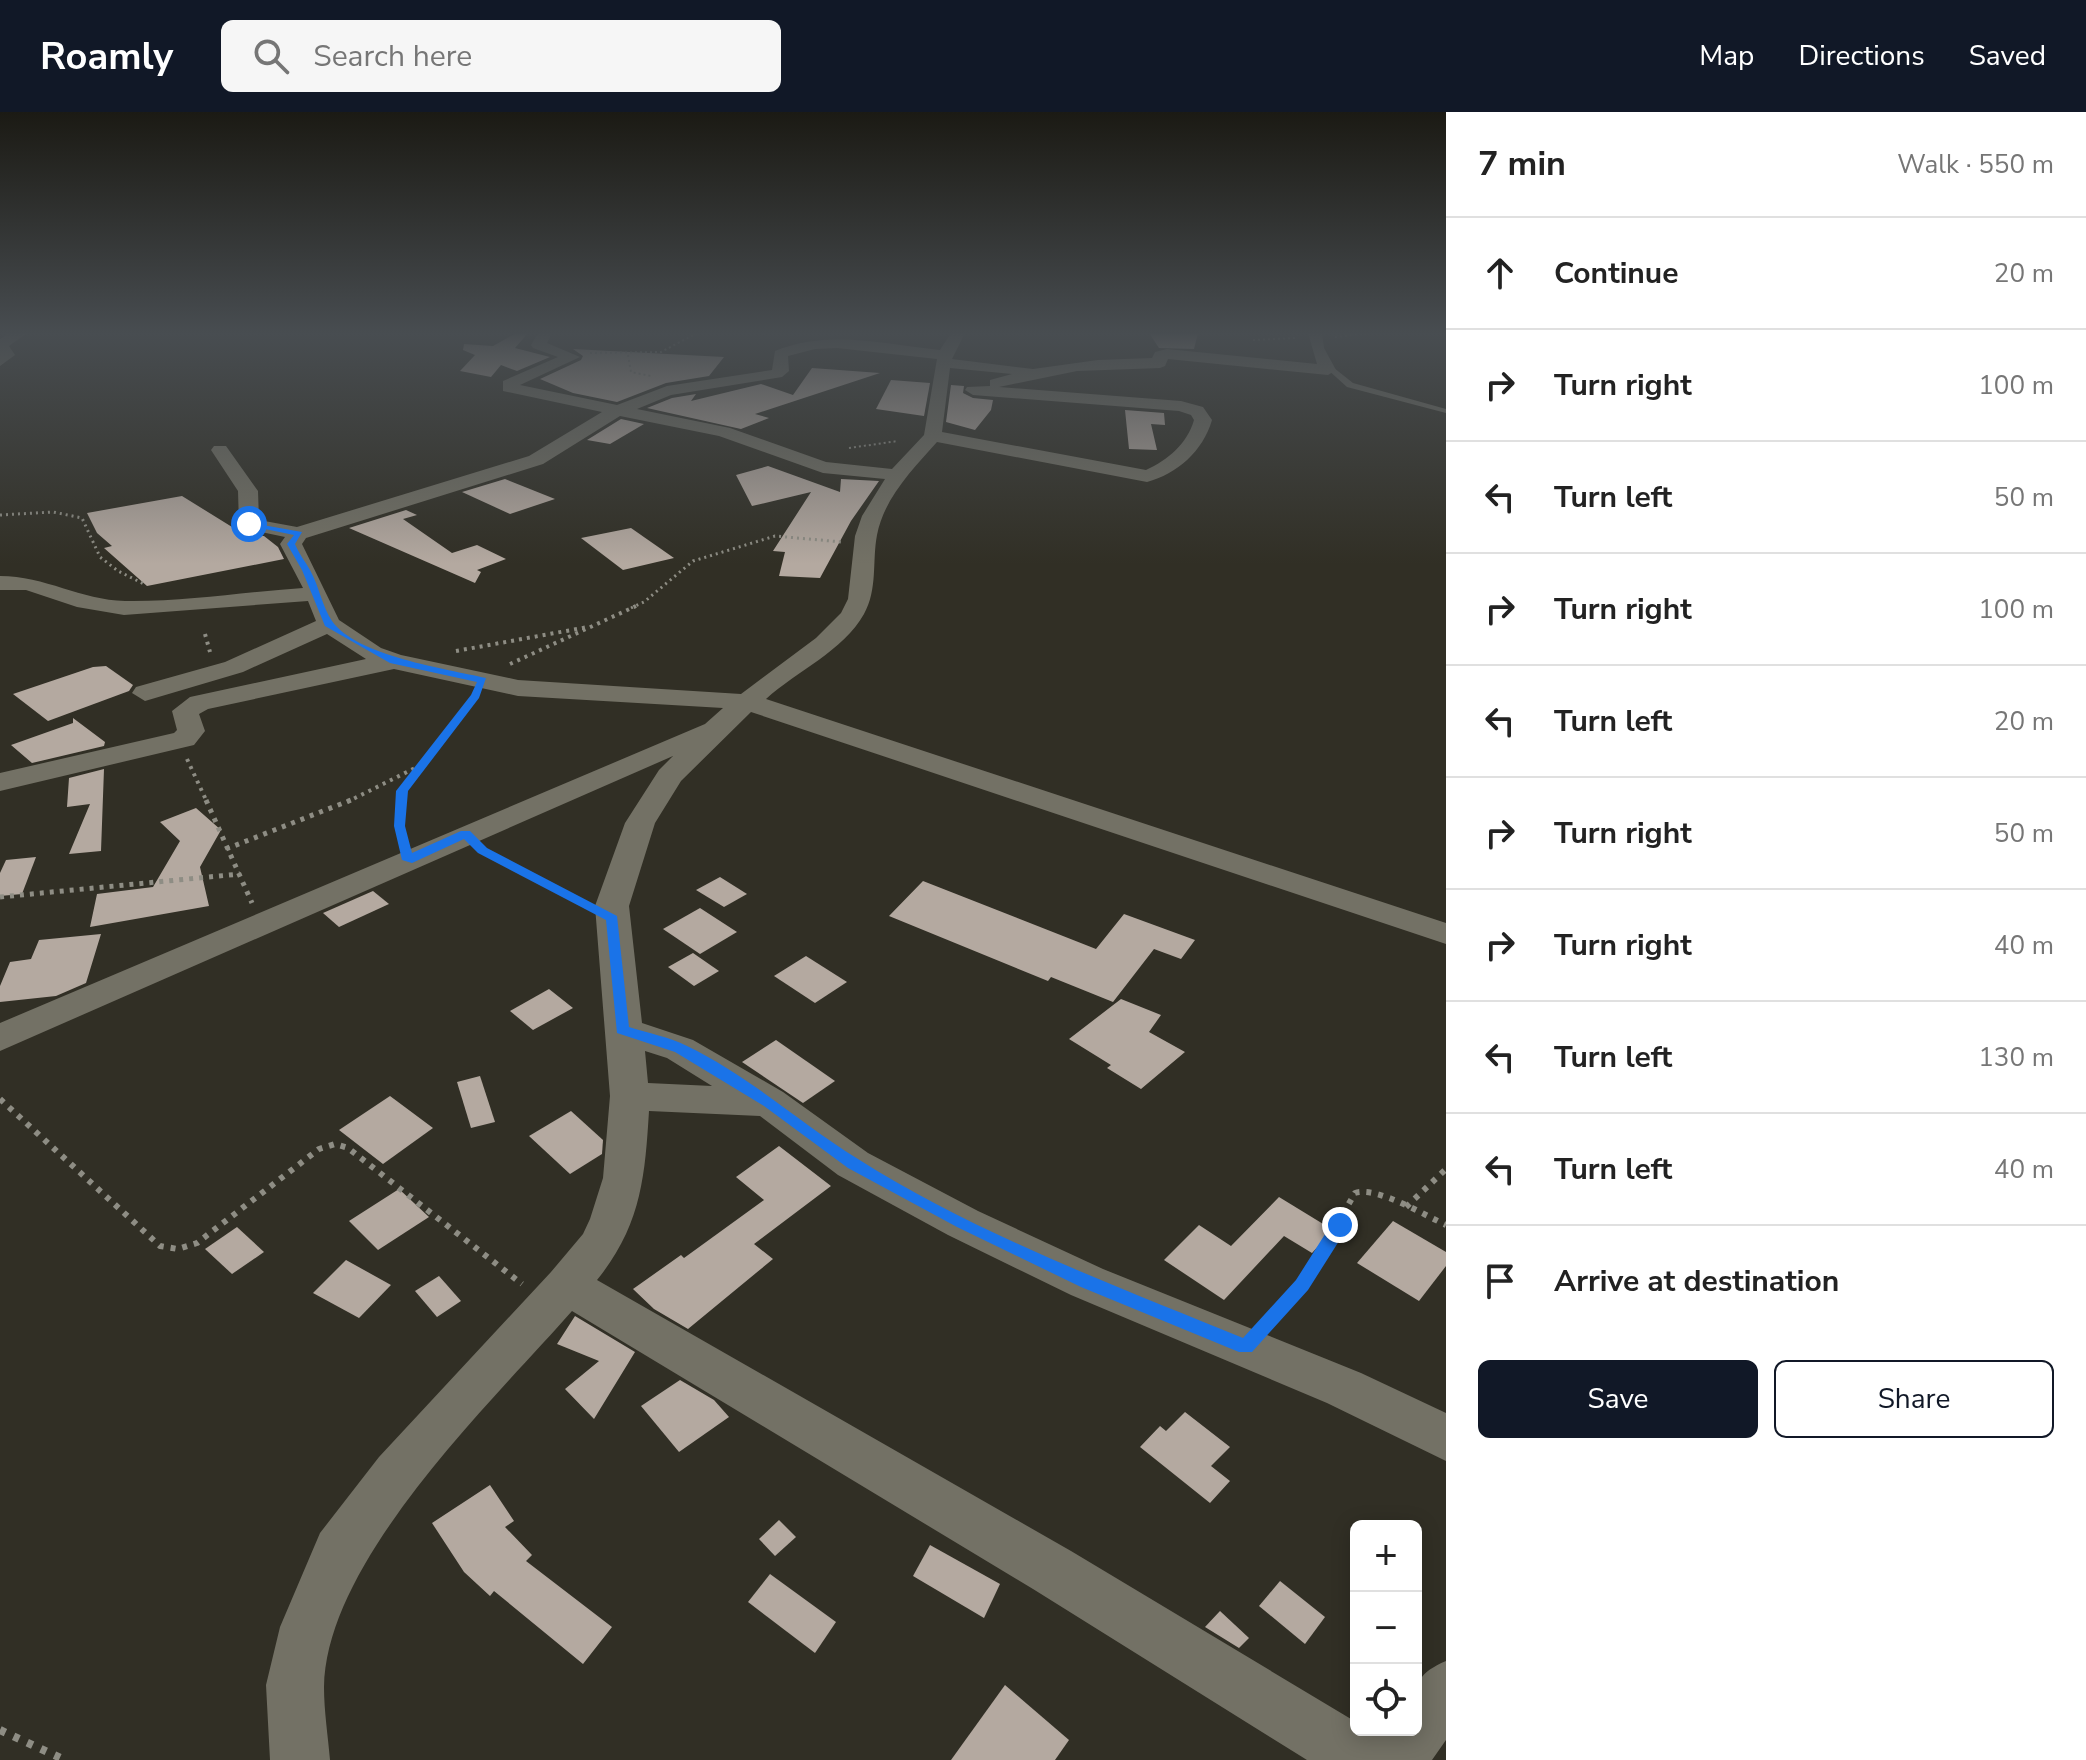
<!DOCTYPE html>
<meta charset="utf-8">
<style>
body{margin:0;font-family:"Nunito Sans",sans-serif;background:#f6f6f6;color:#222}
.controls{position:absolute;right:24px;bottom:24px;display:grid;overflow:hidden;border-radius:12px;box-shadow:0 4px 20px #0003}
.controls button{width:72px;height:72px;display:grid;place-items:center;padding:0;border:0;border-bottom:2px solid #e0e0e0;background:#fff;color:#222;font:40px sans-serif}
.stop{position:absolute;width:24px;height:24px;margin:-18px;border:6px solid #1a73e8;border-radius:50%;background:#fff}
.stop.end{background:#1a73e8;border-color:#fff;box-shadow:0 2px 8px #0008}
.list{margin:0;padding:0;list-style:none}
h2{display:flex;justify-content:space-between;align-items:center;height:104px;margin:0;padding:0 32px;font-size:34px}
h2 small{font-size:26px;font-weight:400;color:#767676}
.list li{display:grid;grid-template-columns:52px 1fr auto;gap:24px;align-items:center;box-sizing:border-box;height:112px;padding:0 32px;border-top:2px solid #e0e0e0}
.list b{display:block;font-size:30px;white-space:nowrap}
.list em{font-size:26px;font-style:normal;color:#767676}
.actions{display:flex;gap:16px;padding:24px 32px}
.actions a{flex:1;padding:18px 0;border:2px solid #111827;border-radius:12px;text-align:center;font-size:28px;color:#111827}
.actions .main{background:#111827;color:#fff}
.icon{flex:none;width:44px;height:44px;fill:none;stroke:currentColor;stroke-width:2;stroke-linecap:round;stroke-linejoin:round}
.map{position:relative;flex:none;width:1446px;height:1648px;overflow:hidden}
header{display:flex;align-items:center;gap:48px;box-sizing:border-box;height:112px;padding:0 40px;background:#111827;color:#fff}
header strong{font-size:38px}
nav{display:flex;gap:44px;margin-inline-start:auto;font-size:28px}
.search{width:560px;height:72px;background:#f6f6f6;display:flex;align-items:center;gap:20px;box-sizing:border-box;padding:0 28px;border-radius:12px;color:#767676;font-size:30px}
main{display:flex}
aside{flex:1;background:#fff}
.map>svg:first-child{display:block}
.building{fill:#b4a9a0}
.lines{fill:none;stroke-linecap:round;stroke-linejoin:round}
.path-far5{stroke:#8e8d84;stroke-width:2;stroke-dasharray:2 3;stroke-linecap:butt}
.path-far4{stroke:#8e8d84;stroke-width:3;stroke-dasharray:2 4;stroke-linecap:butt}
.path-far3{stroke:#8e8d84;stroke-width:4;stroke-dasharray:3 5;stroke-linecap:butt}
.path-far2{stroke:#8e8d84;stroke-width:5;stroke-dasharray:4 6;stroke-linecap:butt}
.path-far1{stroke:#8e8d84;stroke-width:6;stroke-dasharray:5 7;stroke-linecap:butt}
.path{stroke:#8e8d84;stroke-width:8;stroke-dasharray:6 9;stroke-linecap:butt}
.service{fill:#737165;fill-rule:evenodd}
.minor{fill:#737165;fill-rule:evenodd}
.route{fill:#1a73e8}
</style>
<header>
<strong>Roamly</strong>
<div class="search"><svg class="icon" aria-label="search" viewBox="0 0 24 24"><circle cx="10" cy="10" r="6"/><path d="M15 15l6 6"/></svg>Search here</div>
<nav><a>Map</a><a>Directions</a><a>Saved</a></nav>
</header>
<main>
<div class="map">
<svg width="1446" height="1648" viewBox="0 0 1446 1648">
<rect width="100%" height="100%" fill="#312f25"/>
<g class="building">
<path d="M516 221H528L515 236 550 245 517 259 501 253 491 265 460 259 475 243 463 238 464 232 493 234Z"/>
<path d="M1149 221H1198L1194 237 1159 236Z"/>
<path d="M573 237 724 245 709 264 666 271 617 290 573 281 540 267 581 248 583 244Z"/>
<path d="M812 256 880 261 755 302 769 306 741 317 647 296 672 286 696 282 691 289 761 272 793 283Z"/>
<path d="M891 268 930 271 924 304 876 297Z"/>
<path d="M951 273 964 274 963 281 973 286 993 288 991 298 975 318 946 310Z"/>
<path d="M1125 298 1164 301 1165 313 1151 312 1157 338 1129 337Z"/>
<path d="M621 307 644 312 610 332 587 328Z"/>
<path d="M768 354 840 380 841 367 879 369 851 409 820 466 779 464 785 440 773 439 811 380 752 394 736 363Z"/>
<path d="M505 367 555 387 510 402 462 380Z"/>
<path d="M182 384 245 423 264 424 278 435 284 447 147 474 104 436 112 434 97 421 87 401Z"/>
<path d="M406 398 417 403 403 407 452 441 477 433 506 447 477 458 481 460 475 471 349 416Z"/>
<path d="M631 416 674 446 623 458 581 426Z"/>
<path d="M106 554 133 573 129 579 48 609 13 582 93 555Z"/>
<path d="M73 606 105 630 104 634 32 651 11 633 73 611Z"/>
<path d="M104 657 101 739 69 742 90 692 67 695 69 666Z"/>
<path d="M196 696 221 718 200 755 209 794 90 815 97 782 153 775 180 729 160 710Z"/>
<path d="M36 745 22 782 0 784V761L6 748Z"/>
<path d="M720 765 747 782 724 795 696 778Z"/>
<path d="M923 769 1096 837 1124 802 1195 828 1181 847 1154 837 1113 890 1051 865 1048 869 889 804Z"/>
<path d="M373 779 389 792 339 815 323 801Z"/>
<path d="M700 796 737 820 700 842 663 817Z"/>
<path d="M101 822 86 871 56 884 0 890V874L10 850 31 847 39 828Z"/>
<path d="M693 841 719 859 694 874 668 855Z"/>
<path d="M806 844 847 870 815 891 774 864Z"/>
<path d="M549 877 573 896 533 918 510 899Z"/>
<path d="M1121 887 1161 903 1149 920 1185 940 1141 977 1107 956 1111 953 1069 927Z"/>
<path d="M776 928 835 969 803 991 742 950Z"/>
<path d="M480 964 495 1010 471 1016 457 970Z"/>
<path d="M390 984 433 1016 383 1052 339 1018Z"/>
<path d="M571 999 603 1028 602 1042 570 1062 529 1024Z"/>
<path d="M779 1034 831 1074 754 1132 773 1147 688 1217 654 1197 633 1177 681 1143 684 1146 764 1088 736 1065Z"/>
<path d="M399 1077 429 1105 378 1138 349 1109Z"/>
<path d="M1279 1085 1333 1118 1312 1141 1284 1124 1224 1188 1164 1148 1199 1113 1231 1134Z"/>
<path d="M1393 1109 1446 1140V1154L1419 1189 1357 1151Z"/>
<path d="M237 1115 264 1140 232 1162 205 1137Z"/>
<path d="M346 1148 391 1173 359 1206 313 1181Z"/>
<path d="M439 1164 461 1189 437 1205 415 1179Z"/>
<path d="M575 1204 635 1240 594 1307 565 1277 599 1249 557 1232Z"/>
<path d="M680 1268 714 1288 729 1305 679 1340 641 1294Z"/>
<path d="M1185 1300 1230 1335 1211 1354 1230 1369 1210 1391 1140 1335 1160 1314 1166 1319Z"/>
<path d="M490 1373 514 1409 505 1415 532 1443 526 1449 612 1515 583 1552 494 1479 490 1484 464 1460 432 1411Z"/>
<path d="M779 1408 796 1425 775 1444 759 1427Z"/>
<path d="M930 1433 1000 1472 984 1506 913 1464Z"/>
<path d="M770 1462 836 1510 815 1541 748 1490Z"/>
<path d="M1280 1469 1325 1505 1305 1532 1259 1494Z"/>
<path d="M1220 1499 1249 1526 1239 1536 1205 1515Z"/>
<path d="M1005 1573 1069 1628 1055 1648H951Z"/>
</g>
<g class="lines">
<g class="path-far5">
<path d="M1335 225 1370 221"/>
<path d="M1253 228 1295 226"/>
<path d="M590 241 661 240 697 221"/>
<path d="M628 243 631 260 651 264"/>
<path d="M849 336 898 329"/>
</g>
<g class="path-far4">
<path d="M0 403 53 400 82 406 100 445 118 459 144 472"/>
<path d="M631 496 644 490 693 449 775 424 842 430"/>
</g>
<g class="path-far3">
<path d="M205 522 210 540"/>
<path d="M456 539 588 515"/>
<path d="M510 552 636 494"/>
<path d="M187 647 207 690"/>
<path d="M347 690 421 653"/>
<path d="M401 690 402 679 474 587"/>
</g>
<g class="path-far2">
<path d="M206 688 252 791"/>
<path d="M401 688 399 714 403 728"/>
<path d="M226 737 351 688"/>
<path d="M487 741 584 792"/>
<path d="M0 785 240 762"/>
</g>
<g class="path-far1">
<path d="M0 987 160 1134 178 1137 197 1131 319 1037 335 1032 348 1036 522 1172"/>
<path d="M1406 1095 1446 1057"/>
<path d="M1268 1210 1302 1173 1355 1081C1377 1074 1424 1103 1446 1113"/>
</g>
<path class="path" d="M0 1618 65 1648"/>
<path class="service" d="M1329 252 1353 271 1446 297V301L1347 275 1326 256Z"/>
<g class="minor">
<path d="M10 221H27L9 234 15 243 0 254V227Z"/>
<path d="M538 221H552L547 231 580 245 520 273 617 293 667 274 772 258 775 239C827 217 886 232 940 238L951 221H965L952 247 1033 257 1098 248 1152 246 1155 240 1167 237 1317 252 1308 221H1322L1324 236 1336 258 1328 263 1168 247 1165 254 1160 256 1077 259 999 275 1181 289 1203 295 1212 308C1203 339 1177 362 1147 370L937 330C913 357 884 386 877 423 872 449 878 477 864 502 843 539 797 559 766 587L1446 811V832L751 600 681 669 655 711 629 794 642 911 693 928 783 980 868 1041 978 1099 1103 1157 1361 1261 1446 1301V1349L1327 1291 1071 1183 948 1123 838 1063 760 1004 649 999C645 1065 641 1114 597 1168L1071 1439 1356 1610V1618H1370L1378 1622 1381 1618H1416C1416 1581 1408 1565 1446 1549V1628L1432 1648H1307L1033 1477 572 1199C491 1291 326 1448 324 1575 324 1599 328 1624 330 1648H270L266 1573 280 1515 320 1421 379 1345 551 1160 583 1122 590 1107 603 1066 610 984 595 794 625 711 659 658 673 644 0 939V911L705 612 723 596 518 584 394 557 208 597 199 602 205 619 194 633 0 679V661L174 621 177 618 172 599 190 585 366 547 327 522 243 560 145 589 132 581 136 575 225 550 316 509 308 489 124 503 77 495 26 478H0V464C45 464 81 488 125 489 184 490 244 480 303 476L280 432 285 425 242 416 239 412 238 379 211 338 214 334H226L258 379 259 408 297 415 529 344 602 300 503 279V269L558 245 533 236 531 233ZM837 236 937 247 924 323 892 357 826 350 730 316 637 297 671 283 782 265 789 259 788 244 815 237ZM950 256 1012 262 990 268V274L967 275 965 278 973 283 1179 299 1191 303 1194 308C1187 332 1168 348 1146 358L942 320ZM620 304 719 324 823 361 885 367 862 404 855 424 848 487 841 501 816 526 741 582 518 568 401 543 381 536 339 508 302 432 306 426 543 352ZM645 939 667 946 712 974 648 971Z"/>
</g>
</g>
<linearGradient id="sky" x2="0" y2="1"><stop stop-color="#1b1a14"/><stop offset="0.49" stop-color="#484d51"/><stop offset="1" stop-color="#484d51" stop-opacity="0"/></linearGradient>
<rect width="1446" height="452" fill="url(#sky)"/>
<path class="route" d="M246 410 302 420 295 432C299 442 305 449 310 458 319 474 322 494 332 509 356 544 447 557 486 566L479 586 408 679 405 714 412 741 461 719H470L487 736 617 804 629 915C648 921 669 925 687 934 749 964 800 1011 858 1047 974 1121 1116 1174 1243 1226L1296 1168 1334 1108H1346V1118L1308 1178 1252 1240H1239L1081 1175 957 1115 848 1056 764 994 675 940 617 921 606 808 478 741 464 727 412 751 402 748 394 714 396 679 471 583 477 570 390 551 325 514 302 458 287 432 294 423 246 413Z"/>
</svg>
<div class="controls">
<button>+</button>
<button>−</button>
<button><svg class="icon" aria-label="locate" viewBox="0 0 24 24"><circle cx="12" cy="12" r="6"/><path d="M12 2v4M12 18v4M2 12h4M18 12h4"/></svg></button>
</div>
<div class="stop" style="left:249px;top:412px"></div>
<div class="stop end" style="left:1340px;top:1113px"></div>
</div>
<aside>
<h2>7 min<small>Walk · 550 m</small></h2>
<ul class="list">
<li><svg class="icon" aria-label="ahead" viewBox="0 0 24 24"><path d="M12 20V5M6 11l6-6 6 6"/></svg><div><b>Continue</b></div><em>20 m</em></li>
<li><svg class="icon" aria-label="right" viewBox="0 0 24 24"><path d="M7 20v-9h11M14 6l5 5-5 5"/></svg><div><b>Turn right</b></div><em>100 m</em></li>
<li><svg class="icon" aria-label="left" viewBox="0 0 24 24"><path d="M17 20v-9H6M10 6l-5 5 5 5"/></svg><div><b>Turn left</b></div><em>50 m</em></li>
<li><svg class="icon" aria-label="right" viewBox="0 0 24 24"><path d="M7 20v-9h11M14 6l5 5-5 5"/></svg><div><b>Turn right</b></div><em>100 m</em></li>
<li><svg class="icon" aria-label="left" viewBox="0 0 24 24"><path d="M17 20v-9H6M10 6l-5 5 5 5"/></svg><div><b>Turn left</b></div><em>20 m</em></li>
<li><svg class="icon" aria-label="right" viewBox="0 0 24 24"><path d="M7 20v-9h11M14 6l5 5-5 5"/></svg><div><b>Turn right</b></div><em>50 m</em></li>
<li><svg class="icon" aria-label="right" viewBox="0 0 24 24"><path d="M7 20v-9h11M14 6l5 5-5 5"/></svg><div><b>Turn right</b></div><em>40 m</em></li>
<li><svg class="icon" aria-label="left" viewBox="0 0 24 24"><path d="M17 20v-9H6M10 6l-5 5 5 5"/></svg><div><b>Turn left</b></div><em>130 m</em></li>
<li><svg class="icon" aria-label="left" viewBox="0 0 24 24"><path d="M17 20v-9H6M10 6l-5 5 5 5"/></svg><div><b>Turn left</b></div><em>40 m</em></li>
<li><svg class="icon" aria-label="arrive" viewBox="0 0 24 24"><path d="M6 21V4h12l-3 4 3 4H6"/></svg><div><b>Arrive at destination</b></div></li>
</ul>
<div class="actions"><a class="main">Save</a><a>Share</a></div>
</aside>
</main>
